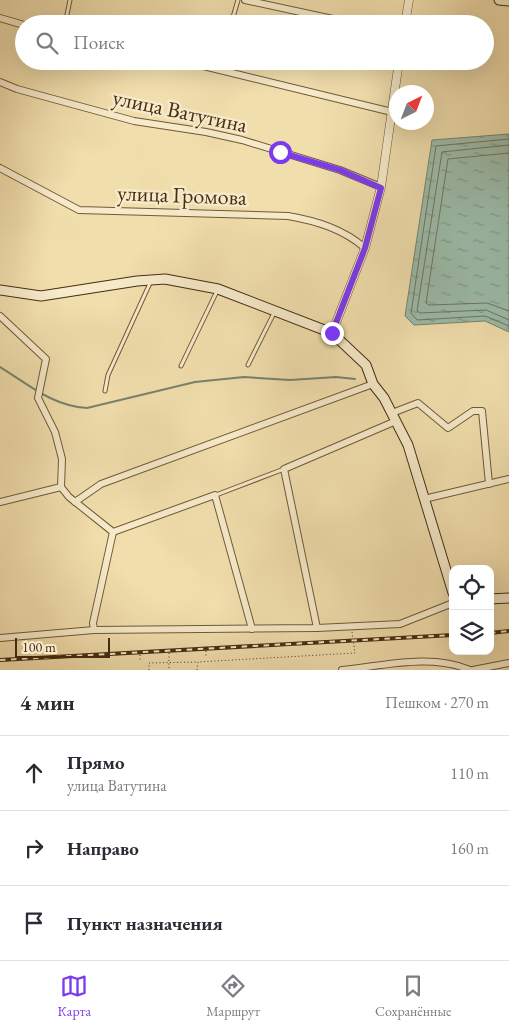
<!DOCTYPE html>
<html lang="ru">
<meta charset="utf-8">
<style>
body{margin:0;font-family:"EB Garamond",serif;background:#f7f7f7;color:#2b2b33}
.controls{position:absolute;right:15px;bottom:15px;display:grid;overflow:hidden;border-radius:10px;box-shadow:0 5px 20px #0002}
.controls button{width:45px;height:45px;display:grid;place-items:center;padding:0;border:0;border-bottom:1px solid #e1e1e2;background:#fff;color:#2b2b33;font:25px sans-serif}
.compass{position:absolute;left:389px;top:85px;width:45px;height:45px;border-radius:50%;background:#fff;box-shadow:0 5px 20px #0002;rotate:42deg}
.scale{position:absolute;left:15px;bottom:12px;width:95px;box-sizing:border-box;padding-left:5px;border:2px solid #462d10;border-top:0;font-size:14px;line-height:18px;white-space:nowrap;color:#462d10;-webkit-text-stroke:4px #f6eaca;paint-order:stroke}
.stop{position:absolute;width:15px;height:15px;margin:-11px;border:4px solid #7c3aed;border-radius:50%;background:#fff}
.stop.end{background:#7c3aed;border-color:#fff;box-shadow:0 1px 5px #0008}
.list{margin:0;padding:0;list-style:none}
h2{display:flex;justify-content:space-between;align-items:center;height:65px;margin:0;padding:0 20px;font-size:21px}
h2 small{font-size:16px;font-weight:400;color:#7c7c81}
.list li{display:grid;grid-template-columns:32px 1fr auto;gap:15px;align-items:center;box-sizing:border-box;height:75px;padding:0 20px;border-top:1px solid #e1e1e2}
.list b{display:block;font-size:19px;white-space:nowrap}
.list p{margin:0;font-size:16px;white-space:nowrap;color:#7c7c81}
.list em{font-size:16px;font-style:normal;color:#7c7c81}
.icon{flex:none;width:28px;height:28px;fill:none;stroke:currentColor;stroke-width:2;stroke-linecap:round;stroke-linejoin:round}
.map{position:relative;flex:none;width:509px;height:670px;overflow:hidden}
.search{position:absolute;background:#fff;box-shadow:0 5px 20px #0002;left:15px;right:15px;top:15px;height:55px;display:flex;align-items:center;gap:12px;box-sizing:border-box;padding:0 18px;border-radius:28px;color:#7c7c81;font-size:19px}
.sheet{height:290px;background:#fff}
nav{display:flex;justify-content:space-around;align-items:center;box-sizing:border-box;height:70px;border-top:1px solid #e1e1e2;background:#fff;font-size:14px;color:#7c7c81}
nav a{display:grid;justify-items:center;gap:2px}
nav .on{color:#7c3aed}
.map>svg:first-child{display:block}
.water{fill:url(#water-ripples);stroke:#79836d}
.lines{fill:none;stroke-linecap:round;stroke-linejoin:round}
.shore{stroke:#70745e;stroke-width:1}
.stream{stroke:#79836d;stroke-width:2}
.service-casing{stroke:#715937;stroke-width:5}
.minor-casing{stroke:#715937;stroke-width:8}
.tertiary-casing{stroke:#715937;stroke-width:9}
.secondary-casing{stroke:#462d10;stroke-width:11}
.path{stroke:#462d10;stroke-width:1;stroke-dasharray:1 2.5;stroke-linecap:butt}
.service{stroke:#f6eaca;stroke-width:3}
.minor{stroke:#f6eaca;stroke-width:6}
.tertiary{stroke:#f6eaca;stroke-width:8}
.secondary{stroke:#f6eaca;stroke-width:9}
.rail-casing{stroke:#462d10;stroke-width:4}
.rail{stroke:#f6eaca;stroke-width:2;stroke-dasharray:5.5;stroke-linecap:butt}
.route{stroke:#7c3aed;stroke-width:6}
.labels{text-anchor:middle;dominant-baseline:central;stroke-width:5;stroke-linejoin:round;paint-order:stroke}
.street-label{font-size:22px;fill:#462d10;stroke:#f6eaca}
</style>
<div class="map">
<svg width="509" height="670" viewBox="0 0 509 670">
<defs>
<pattern id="water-ripples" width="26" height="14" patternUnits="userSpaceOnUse" patternTransform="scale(1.25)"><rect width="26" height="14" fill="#9bbcab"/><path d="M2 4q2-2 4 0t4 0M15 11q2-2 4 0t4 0" fill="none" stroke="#80998a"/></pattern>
</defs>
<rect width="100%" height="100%" fill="#f1dead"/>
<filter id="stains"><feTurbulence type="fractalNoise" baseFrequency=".004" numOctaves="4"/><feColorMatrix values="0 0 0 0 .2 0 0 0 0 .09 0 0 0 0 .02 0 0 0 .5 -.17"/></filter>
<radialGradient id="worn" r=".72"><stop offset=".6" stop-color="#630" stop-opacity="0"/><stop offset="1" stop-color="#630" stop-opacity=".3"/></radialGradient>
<path class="water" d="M509 134V332L485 321 414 325 405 316 432 140Z"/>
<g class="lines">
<g class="shore">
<path d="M509 139 436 146 411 313 417 320 485 316 509 326"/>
<path d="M509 145 442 152 417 311 420 313 486 310 509 320"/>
<path d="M509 153 448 159 426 303 429 305 487 303 509 311"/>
</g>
<path class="stream" d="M0 367C28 384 52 406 87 408L195 382 244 377 290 380 336 377 355 379"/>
<defs>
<g id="service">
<path d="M65 24 70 0"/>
<path d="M231 24 238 0"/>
<path d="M221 70 223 61"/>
<path d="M248 365 274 313"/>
<path d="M181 366 218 289"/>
<path d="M105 391 108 375 151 281"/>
<path d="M216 495 284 469"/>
</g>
<g id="minor">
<path d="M245 0 356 24"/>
<path d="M0 18 24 25"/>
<path d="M183 61 392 112"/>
<path d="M0 82 17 89 134 121 206 132 242 140 340 170 381 187"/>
<path d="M0 168 79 210 288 216C317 221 343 229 365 248"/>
<path d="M0 316 46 359 38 398 55 432 62 459 61 487 69 497 113 532 215 495 252 629"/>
<path d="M392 413 418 403 448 428 473 411H482L489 484"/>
<path d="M424 499 509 479"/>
<path d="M0 502 61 487"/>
<path d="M75 502 101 484 373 384"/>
<path d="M113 532 93 623 94 630 317 628 400 624 453 603"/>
<path d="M317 628 284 469 396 421"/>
<path d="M0 638 94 630"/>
<path d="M342 670C383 666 431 653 470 670"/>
<path d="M473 670 509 663"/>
</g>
<g id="tertiary">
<path d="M405 24 409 0"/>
<path d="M332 333 365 248 381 187 399 61"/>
</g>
<g id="secondary">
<path d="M499 0 509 1"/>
<path d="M0 290 41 296 137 281 165 279 218 289 332 333 366 365 373 384 384 398 408 445 453 593"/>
<path d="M490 599 509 598"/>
</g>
</defs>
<use href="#service" class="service-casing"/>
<use href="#minor" class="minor-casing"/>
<use href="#tertiary" class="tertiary-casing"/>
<use href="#secondary" class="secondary-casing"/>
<g class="path">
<path d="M206 651V656"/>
<path d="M140 655V660"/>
<path d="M169 668V653"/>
<path d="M149 670V663L197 662"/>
<path d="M197 670 198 662 355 653 352 632"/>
</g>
<use href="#service" class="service"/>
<use href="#minor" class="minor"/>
<use href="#tertiary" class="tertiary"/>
<use href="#secondary" class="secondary"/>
<defs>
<g id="rail">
<path d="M490 633 509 631"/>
<path d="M0 660 453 635"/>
</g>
</defs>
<use href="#rail" class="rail-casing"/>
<use href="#rail" class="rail"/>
</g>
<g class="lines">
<path class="route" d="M280 152 340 170 381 188 365 248 332 333"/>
</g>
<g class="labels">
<g class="street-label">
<text transform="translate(180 111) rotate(12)">улица Ватутина</text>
<text transform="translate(182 195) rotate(2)">улица Громова</text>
</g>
</g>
<rect width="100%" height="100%" filter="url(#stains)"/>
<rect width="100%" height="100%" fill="url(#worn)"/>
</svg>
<div class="controls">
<button><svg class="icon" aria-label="locate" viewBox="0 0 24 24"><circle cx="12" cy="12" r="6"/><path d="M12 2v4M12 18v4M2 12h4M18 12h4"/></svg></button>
<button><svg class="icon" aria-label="layers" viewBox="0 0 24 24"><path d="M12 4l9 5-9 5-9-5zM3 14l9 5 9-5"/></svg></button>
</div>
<svg class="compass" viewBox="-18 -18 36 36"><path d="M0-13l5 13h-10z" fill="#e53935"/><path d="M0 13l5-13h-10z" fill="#7c7c81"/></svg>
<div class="scale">100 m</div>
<div class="stop" style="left:280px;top:152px"></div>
<div class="stop end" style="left:332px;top:333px"></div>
<div class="search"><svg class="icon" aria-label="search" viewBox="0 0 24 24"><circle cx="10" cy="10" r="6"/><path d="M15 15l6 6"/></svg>Поиск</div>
</div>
<section class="sheet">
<h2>4 мин<small>Пешком · 270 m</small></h2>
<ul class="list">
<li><svg class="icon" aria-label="ahead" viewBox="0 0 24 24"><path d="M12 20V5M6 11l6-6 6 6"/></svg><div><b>Прямо</b><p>улица Ватутина</p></div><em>110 m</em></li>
<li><svg class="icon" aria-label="right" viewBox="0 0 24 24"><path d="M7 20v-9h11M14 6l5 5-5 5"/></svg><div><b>Направо</b></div><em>160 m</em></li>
<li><svg class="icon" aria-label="arrive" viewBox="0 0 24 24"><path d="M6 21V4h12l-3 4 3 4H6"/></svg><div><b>Пункт назначения</b></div></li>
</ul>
</section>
<nav>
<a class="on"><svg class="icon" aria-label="map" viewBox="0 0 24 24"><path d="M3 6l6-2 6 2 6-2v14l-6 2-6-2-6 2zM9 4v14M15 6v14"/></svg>Карта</a>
<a><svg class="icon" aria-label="directions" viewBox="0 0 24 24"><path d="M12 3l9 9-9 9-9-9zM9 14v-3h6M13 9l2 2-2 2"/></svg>Маршрут</a>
<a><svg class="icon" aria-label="saved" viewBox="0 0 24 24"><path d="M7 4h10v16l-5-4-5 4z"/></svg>Сохранённые</a>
</nav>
